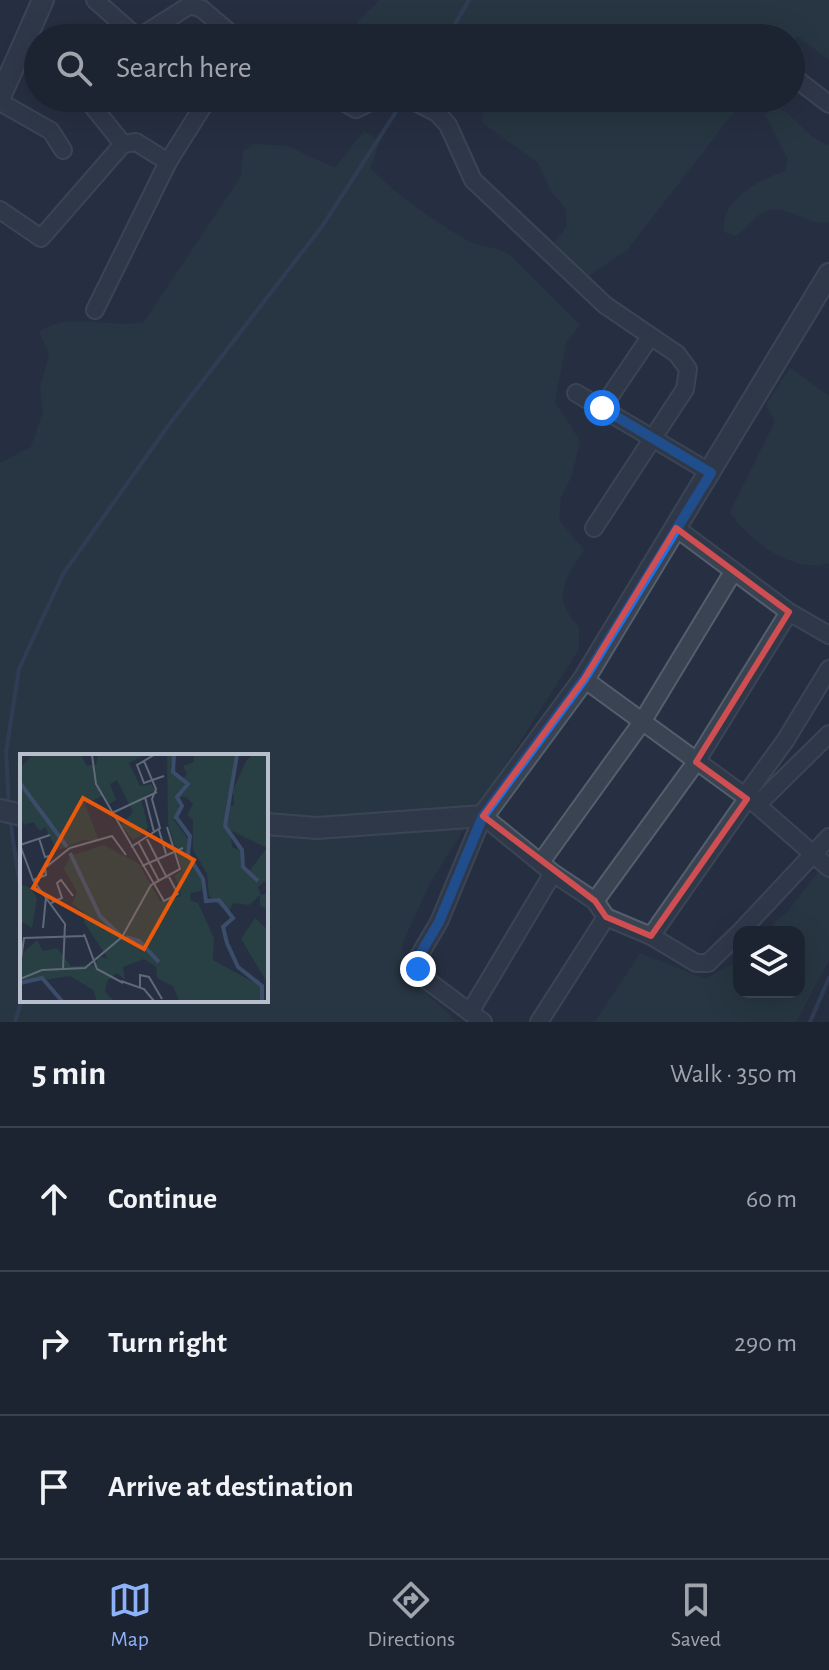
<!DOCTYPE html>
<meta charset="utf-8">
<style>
body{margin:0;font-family:"Alegreya Sans",sans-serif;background:#252c3a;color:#f1f3f6}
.controls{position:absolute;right:24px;bottom:24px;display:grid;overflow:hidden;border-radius:16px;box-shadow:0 8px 32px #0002}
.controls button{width:72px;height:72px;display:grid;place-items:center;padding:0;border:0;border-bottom:2px solid #3a414d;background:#1c2432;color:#f1f3f6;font:40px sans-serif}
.stop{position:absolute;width:24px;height:24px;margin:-18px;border:6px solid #1a73e8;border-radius:50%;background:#fff}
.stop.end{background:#1a73e8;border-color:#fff;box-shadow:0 2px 8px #0008}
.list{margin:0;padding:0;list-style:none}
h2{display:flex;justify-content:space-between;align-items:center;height:104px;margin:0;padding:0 32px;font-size:34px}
h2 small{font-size:26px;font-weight:400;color:#a0a4ac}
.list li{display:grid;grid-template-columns:52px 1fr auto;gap:24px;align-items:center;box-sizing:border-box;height:144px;padding:0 32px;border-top:2px solid #3a414d}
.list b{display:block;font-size:30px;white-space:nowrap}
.list em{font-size:26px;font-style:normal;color:#a0a4ac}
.icon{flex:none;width:44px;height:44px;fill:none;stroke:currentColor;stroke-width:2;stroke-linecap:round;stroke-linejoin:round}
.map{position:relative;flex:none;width:829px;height:1022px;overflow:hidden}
.search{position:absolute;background:#1c2432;box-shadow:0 8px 32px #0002;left:24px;right:24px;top:24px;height:88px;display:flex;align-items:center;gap:20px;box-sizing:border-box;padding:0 28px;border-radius:44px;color:#a0a4ac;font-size:30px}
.sheet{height:536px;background:#1c2432}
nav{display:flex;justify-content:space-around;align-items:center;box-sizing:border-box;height:112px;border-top:2px solid #3a414d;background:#1c2432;font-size:22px;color:#a0a4ac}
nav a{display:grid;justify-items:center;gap:4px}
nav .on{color:#8eb2fa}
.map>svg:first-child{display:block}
.green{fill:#283f43;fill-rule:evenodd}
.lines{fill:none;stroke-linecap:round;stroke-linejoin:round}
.stream{stroke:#3b4d6b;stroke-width:4}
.minor-casing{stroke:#555e6c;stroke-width:20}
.tertiary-casing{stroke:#555e6c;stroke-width:24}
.minor{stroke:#3a4352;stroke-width:16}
.tertiary{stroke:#3a4352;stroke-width:20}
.route{stroke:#1a73e8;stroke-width:10}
.marked{fill:none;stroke:#ce4e51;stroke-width:6;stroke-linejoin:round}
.inset-river{fill:none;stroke:#3b4d6b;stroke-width:4}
.inset-road{fill:none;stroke:#606979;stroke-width:2}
.view{fill:#e8590c;fill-opacity:0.15;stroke:#e8590c;stroke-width:4}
.inset-edge{fill:none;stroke:#b7becc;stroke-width:4}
</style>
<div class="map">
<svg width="829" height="1022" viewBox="0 0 829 1022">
<rect width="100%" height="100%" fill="#263042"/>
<g class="green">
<path d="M380 0H829V60L797 36 791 43V38H358V21Z"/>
<path d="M477 98H745L627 250 587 277 554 242 567 227 566 209 551 191 538 163 483 123V105Z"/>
<path d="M773 105C796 114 806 139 829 145V222C803 226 785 199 760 214 751 220 745 230 736 236L724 232C720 200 759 180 785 171L788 159 765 115Z"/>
<path d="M364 131 380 142 370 168C398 196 434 221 468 241 482 248 497 246 510 255L580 325 566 343 555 402 580 441 572 475 561 497 559 520 584 550C564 580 551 598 579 627V649L430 883 402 944 406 974 457 1022H0V463L31 447 43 412 40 389 49 354 39 331C75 311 105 329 144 322L241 177 243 152 253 144 287 146 335 168ZM22 756H266V1000H22V861L7 827 22 822Z"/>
<path d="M790 368 829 396V563C795 575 748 541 730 512L775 421 766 405Z"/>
<path d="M829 858V960L796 1022H595L640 953 705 979 739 961V992H799V932H765L788 911Z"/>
</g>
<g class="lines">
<g class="stream">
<path d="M447 38 469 0"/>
<path d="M9 807 6 752 19 669 63 574 168 426 323 225 403 101"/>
<path d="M10 820 22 900"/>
<path d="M15 1022 22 999"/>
<path d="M810 1022 829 978"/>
</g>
<defs>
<g id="minor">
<path d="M95 0 138 38 190 5 202 9 236 38"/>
<path d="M791 75 829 104"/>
<path d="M86 98 123 144"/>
<path d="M337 98 356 109 378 98"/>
<path d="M408 98 437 113 448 125 473 180 605 305 677 354 688 369 685 389 594 528"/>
<path d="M0 102 51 131 63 150"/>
<path d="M168 162 205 103"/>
<path d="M0 210 41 238 123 144 136 142 168 162 95 310"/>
<path d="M576 393 711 473"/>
<path d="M602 408 650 337"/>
<path d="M676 528 789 612 829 635"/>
<path d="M584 679 757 805 829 868"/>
<path d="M745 796 785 741 829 669"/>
<path d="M757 805 829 734"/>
<path d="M541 862 642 722 733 572"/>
<path d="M595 901 696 762 789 612"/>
<path d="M740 932 829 837"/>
<path d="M651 936 747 799"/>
<path d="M470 1012 553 873"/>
<path d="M483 1022 420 975 416 961 439 922 483 816 553 873 595 901 606 917 651 936 696 963H708L739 933"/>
<path d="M539 1022 606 917"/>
</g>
<g id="tertiary">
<path d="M0 97 43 0"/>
<path d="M0 810 22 815"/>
<path d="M266 824 317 828 483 816 584 679 829 274"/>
</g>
</defs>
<use href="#minor" class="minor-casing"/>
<use href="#tertiary" class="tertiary-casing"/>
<use href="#minor" class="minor"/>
<use href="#tertiary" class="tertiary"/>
</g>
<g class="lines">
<path class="route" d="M418 969 416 961 439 922 483 816 584 679 711 473 602 408"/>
</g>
<path d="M0 0H829V1022H0ZM676 528 789 612 696 762 747 799 651 936 606 917 595 901 483 816 584 679Z" fill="#263042" fill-opacity=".55" fill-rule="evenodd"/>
<path class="marked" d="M676 528 789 612 696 762 747 799 651 936 606 917 595 901 483 816 584 679Z"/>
<g transform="translate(20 754)">
<rect width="248" height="248" fill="#263042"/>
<path d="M12 1H61L67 12 76 10 78 1H124L109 9 120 32 131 30 135 36 121 44 128 73 124 80 113 86 101 71 113 58 97 26 90 30 96 46 89 50 82 42 65 50 79 87 64 86 37 96 25 73 20 77 13 68 4 71 0 62 1 13ZM147 1 155 2 150 12 162 26 167 20 163 12 174 8V1H218L208 53 214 51 213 36 226 7 232 1H248V131L245 127 238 133 241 141 248 139V155L240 152V141L229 151 213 149 208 159 189 142 187 120 173 96V66L167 61 173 50 166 43H157L159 53 154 66 168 85 167 101 182 127 181 137 171 139 170 146 178 149 194 184 193 206 241 232 245 247H159L153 232 137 224 136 213 124 205 103 213 105 226 97 219 87 227 85 238 94 247H77L73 236 50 222 0 230 3 199 17 186 23 197 37 194 51 212 76 211 78 202 88 205 64 168V158L52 150 57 138 44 115 50 102 84 91 119 110 140 147 161 142 155 122 162 116 148 70ZM210 76 247 94 230 116 221 115V97L212 93ZM0 130 11 134 17 145 12 174 0 167ZM235 164 248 176V230L221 185Z" fill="#283f43" fill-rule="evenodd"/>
<path class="inset-river" d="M154 1 153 18 168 30 157 43 162 52 156 63 170 82 168 101 183 125 186 147 199 146 213 164 203 173 207 189 218 213 242 232V247M217 1 205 72 222 96 223 113 238 127M0 29 47 93M50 99 80 162 100 181M106 183 119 187 139 208M0 229 22 224 42 247"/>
<path class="inset-road" d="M72 1 76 30 144 147 158 140 149 123M124 7 117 11 124 29 144 22M125 43 134 78M92 59 137 38M139 76 146 100M19 84 25 103 30 102M127 85 147 124M119 89 139 127M0 91 13 126 45 170 43 215M0 91 30 81M111 93 140 74 132 45 136 35 124 7 134 1M122 112 163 94M13 126 26 121 25 114 50 94 92 82 106 101M31 149 42 144 37 129 41 126 53 142M23 174 26 143M64 180 77 215 103 229M1 205 4 184 64 182M0 225 22 216 65 214 102 183 131 131 160 115 147 73M101 227 124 235 134 247M120 233V221L129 223 142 245"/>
<path class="view" d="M63 44 174 106 124 195 13 134Z"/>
<rect width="248" height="248" class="inset-edge"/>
</g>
</svg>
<div class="controls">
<button><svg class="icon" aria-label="layers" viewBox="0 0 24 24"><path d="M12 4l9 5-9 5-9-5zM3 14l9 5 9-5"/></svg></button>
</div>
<div class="stop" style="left:602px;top:408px"></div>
<div class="stop end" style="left:418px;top:969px"></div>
<div class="search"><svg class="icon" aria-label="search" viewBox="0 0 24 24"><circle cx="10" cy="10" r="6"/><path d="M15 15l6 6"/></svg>Search here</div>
</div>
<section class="sheet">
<h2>5 min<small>Walk · 350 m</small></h2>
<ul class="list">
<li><svg class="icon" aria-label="ahead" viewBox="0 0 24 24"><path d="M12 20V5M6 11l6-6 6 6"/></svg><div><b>Continue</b></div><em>60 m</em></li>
<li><svg class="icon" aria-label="right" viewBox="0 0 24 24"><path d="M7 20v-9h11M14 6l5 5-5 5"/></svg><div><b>Turn right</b></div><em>290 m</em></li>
<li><svg class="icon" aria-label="arrive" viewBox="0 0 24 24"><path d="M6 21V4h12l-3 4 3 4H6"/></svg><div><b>Arrive at destination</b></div></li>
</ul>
</section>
<nav>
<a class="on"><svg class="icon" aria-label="map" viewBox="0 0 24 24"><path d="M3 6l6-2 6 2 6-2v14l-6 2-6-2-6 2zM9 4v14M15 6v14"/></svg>Map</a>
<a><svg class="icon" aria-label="directions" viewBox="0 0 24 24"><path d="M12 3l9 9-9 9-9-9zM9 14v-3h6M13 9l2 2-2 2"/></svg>Directions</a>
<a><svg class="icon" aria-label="saved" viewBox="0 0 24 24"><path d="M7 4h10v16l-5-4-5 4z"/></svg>Saved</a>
</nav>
